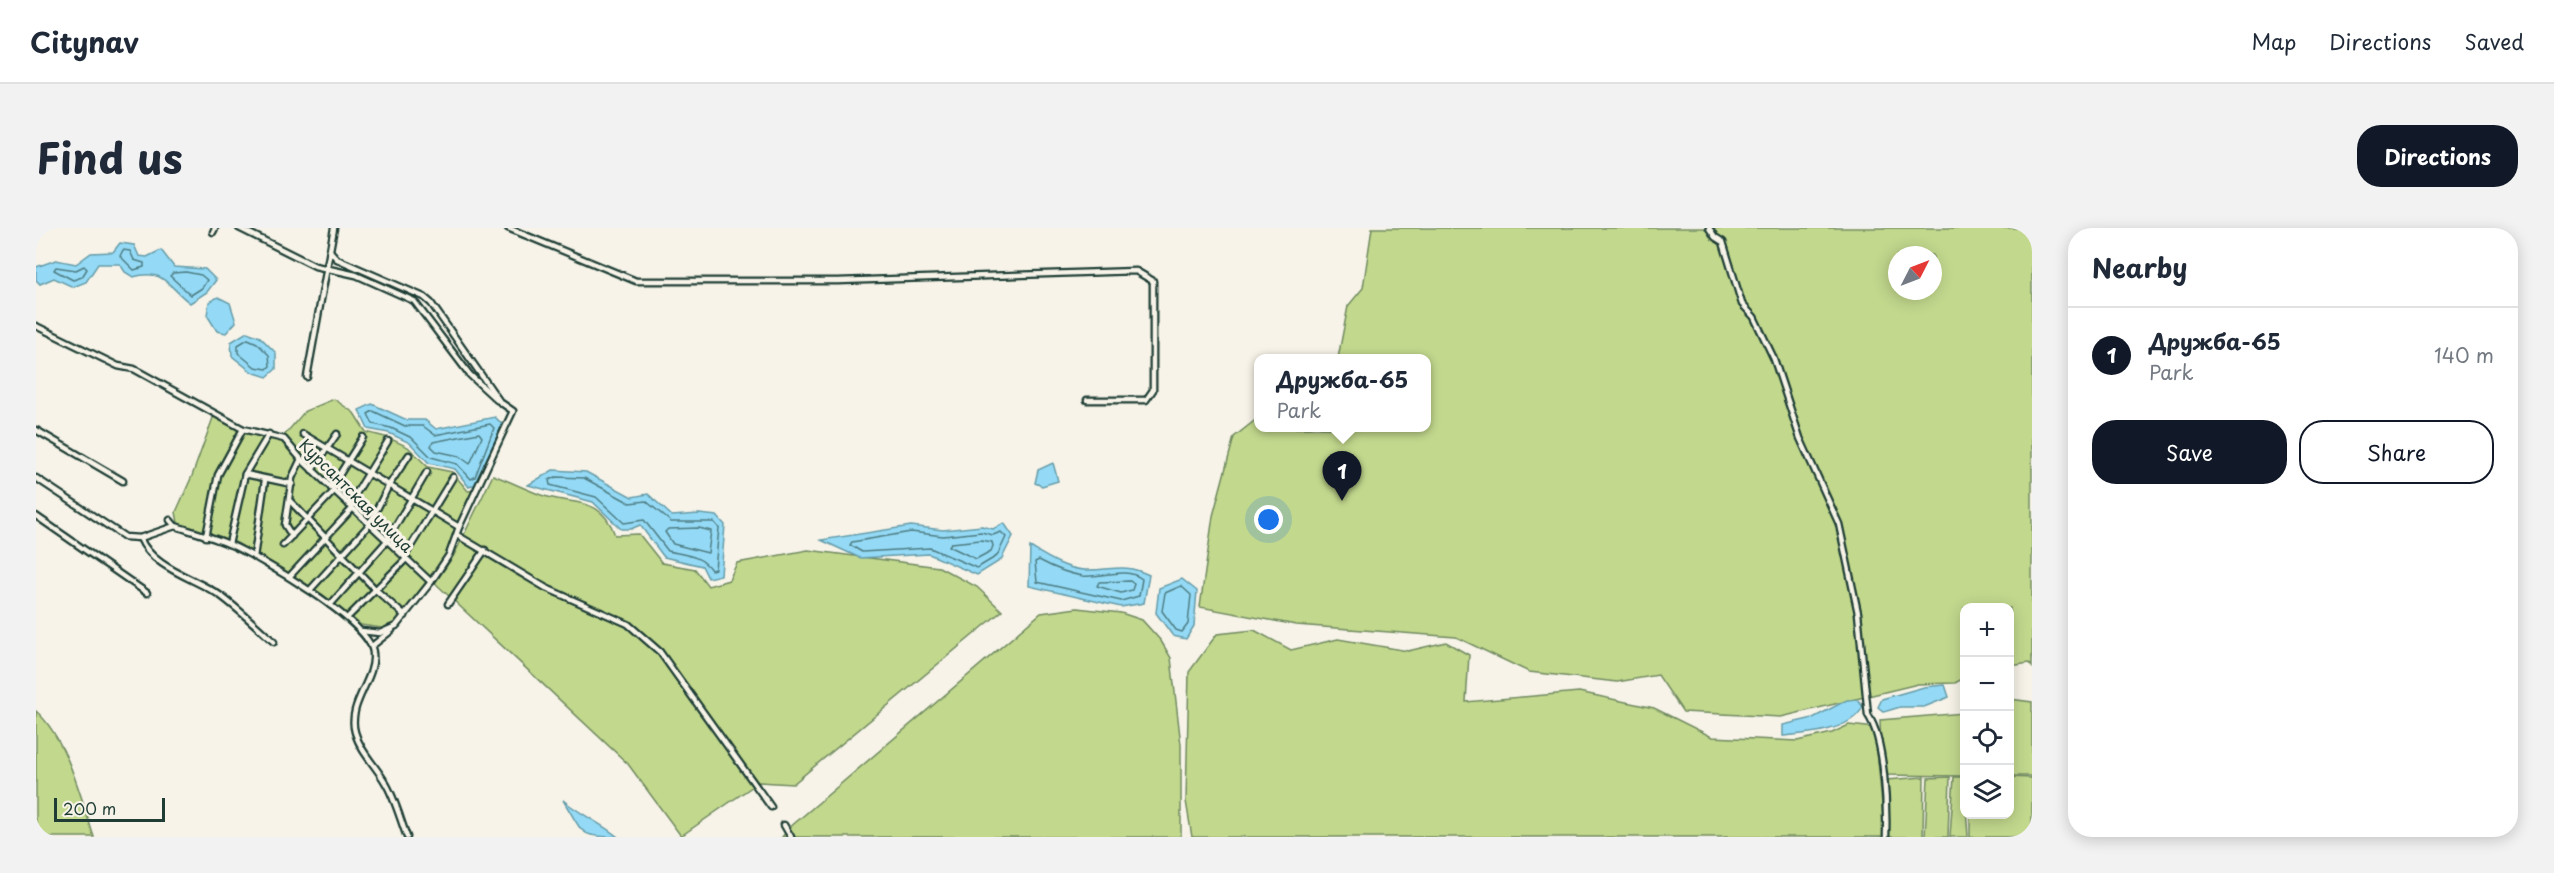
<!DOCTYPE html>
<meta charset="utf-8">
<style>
body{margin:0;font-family:"Playpen Sans",sans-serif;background:#f2f2f3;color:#1f2937}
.controls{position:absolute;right:18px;bottom:18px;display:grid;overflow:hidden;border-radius:12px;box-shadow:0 3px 15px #0003}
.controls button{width:54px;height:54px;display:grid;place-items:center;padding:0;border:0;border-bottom:2px solid #e0e1e3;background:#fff;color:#1f2937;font:30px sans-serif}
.compass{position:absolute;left:1852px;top:18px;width:54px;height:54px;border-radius:50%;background:#fff;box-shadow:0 3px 15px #0003;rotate:48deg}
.scale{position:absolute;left:18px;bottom:15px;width:111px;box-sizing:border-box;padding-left:6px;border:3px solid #1f3d34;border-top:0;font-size:16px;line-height:21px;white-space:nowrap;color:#1f3d34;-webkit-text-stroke:4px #f7f3e8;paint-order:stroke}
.you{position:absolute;left:1233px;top:292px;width:21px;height:21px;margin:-15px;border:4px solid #fff;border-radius:50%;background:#1a73e8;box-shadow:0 0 0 9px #1a73e833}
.badge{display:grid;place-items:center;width:39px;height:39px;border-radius:50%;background:#111827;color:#fff;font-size:20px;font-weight:700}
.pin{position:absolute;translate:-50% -50px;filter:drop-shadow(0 2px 3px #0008)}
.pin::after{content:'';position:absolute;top:32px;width:21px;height:18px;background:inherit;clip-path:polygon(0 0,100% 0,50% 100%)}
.popup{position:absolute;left:1218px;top:126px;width:177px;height:78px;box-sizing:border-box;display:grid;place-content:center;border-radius:12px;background:#fff;filter:drop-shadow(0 2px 4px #0005);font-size:20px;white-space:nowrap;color:#747a83}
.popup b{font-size:22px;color:#1f2937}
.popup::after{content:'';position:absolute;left:50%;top:100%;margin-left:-12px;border:12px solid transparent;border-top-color:#fff}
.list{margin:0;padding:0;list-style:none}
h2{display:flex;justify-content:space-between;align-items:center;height:78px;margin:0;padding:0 24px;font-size:26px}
h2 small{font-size:20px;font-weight:400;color:#747a83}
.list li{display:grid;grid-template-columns:39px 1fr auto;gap:18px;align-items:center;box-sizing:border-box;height:96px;padding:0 24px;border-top:2px solid #e0e1e3}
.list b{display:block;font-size:22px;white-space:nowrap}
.list p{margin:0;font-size:20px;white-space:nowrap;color:#747a83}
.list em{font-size:20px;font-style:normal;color:#747a83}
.actions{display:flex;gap:12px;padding:18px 24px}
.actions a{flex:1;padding:14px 0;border:2px solid #111827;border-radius:24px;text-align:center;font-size:21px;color:#111827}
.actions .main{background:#111827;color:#fff}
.icon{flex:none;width:33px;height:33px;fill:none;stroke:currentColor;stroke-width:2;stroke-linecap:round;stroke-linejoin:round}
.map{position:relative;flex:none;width:1996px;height:609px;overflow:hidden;border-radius:24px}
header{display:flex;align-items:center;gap:36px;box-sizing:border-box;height:84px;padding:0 30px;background:#fff;border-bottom:2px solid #e0e1e3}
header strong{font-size:28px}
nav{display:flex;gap:33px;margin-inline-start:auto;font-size:21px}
.intro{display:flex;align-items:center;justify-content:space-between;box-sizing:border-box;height:144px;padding:0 36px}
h1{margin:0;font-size:42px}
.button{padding:15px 27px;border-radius:24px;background:#111827;color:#fff;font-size:21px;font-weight:700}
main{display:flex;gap:36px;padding:0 36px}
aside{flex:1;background:#fff;border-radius:24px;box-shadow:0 3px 15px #0003}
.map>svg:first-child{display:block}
.green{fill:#c2d88d;stroke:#708a60;stroke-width:1.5;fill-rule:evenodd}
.water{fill:#94daf6;stroke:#659ba8;stroke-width:1.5}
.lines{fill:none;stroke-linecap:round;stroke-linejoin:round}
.shore{stroke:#4e7c82;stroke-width:1.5}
.street-casing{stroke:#1f3d34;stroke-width:9}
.street{stroke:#f7f3e8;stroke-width:4.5}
.labels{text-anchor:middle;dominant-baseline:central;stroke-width:6;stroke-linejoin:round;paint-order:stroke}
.street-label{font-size:16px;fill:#1f3d34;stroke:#f7f3e8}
</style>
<header>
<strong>Citynav</strong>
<nav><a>Map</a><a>Directions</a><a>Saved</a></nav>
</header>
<div class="intro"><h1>Find us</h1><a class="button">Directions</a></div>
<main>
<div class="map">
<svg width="1996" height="609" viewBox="0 0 1996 609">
<rect width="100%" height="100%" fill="#f7f3e8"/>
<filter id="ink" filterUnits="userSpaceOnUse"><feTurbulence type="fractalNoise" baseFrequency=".0167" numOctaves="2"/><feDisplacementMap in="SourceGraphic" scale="12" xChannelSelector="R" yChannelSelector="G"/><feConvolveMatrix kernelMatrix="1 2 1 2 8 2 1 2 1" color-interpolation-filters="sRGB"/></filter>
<g filter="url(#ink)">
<g class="green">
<path d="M1336 0H1996V439L1993 435 1974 438V380H1928V450L1919 455 1882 456 1745 489 1647 484 1622 447 1581 454 1493 444 1420 409 1260 397 1164 379 1177 288 1198 209 1222 190V200H1390V130H1302L1312 78 1327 60ZM1861 27H1897V63H1861Z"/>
<path d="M298 171 318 185 330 204 353 210 372 219 392 239 416 244 432 263 442 262 411 326 360 394 346 400 325 397 286 366 201 315 142 295 140 284 156 248 178 187 210 206 246 210 269 183Z"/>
<path d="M457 247C473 253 489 261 505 267 538 278 565 267 579 307L603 306 626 335 659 341 672 358 693 352 701 335 772 322 903 339 941 359 966 383 757 556 723 554 645 608 592 536 399 355 418 327Z"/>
<path d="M1041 380 1085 385 1106 392 1125 413 1135 430 1145 517V609H746L753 600 1005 385Z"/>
<path d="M1218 402 1255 422 1302 411 1372 423 1410 414 1433 427 1430 474 1543 464 1618 480 1676 509 1761 513 1796 505 1813 497 1839 500 1849 609H1156L1150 573 1153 444 1181 406Z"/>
<path d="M1974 471 1996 474V548H1974Z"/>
<path d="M0 483C31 511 45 570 58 609H0Z"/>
<path d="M1928 485V548L1846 547 1844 492Z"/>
<path d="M1888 549 1887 609H1851L1850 552Z"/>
<path d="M1914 549 1912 609H1889L1892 550Z"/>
<path d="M1918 549H1928L1932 609H1914Z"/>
<path d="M1974 549 1996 550V609H1934V587L1974 586Z"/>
</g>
<g class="water">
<path d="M84 15 98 17 103 28 111 29 125 22 138 39 169 41 180 52 171 64 154 75C131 58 129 40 97 49L89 44 84 36H62L50 54 37 59 18 50 4 56 0 52V39L20 32 40 36 55 25 77 24Z"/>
<path d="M182 69 194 75 200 94 190 105 181 103 171 87 173 74Z"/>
<path d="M211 104 224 109 240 125V141L231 149 216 144 196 128 195 114Z"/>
<path d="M336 176 371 192H389L400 201 459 189 466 196 443 255 433 259 419 241 393 235 374 215 353 205 332 201 323 182Z"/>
<path d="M1017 235 1022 253 1006 258 999 255 1002 242Z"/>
<path d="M517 242 550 244 596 269 612 266 636 288 663 286 681 288 689 297 685 347 672 350 666 338 628 329 604 297 595 301H585L557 274 492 257Z"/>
<path d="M968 295 977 308 965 332 941 347 893 326 824 330 785 312 875 298 907 302 946 298 957 301Z"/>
<path d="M994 319C1011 329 1029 341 1049 342 1076 343 1087 334 1113 347L1108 375 1085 379 993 358Z"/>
<path d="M1146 351 1161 363 1158 398 1150 411 1137 408 1120 385 1123 360Z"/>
<path d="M1909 457 1913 469 1888 479H1864L1848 484 1842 479 1846 471 1888 459Z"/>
<path d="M1811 472H1822L1827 479C1814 503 1772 506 1747 508V497L1777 490Z"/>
<path d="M527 572C545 587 565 595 582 609 542 609 548 606 527 572Z"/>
</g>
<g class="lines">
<g class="shore">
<path d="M87 22 94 23 98 32 108 35V39L98 42 84 28Z"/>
<path d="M48 38 51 41 46 49 37 52 18 42 20 39 40 42Z"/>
<path d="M150 44 165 47 171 52 166 60 155 67 134 48 137 45Z"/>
<path d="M212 111 221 115 233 127 234 138 231 141 219 139 202 125V117Z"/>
<path d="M337 183 369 198H387L399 207 454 196 458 200 439 249 435 251 421 236 395 229 376 210 355 200 337 196 332 186Z"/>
<path d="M443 205 446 209 434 236 423 228 400 223 395 218 397 214Z"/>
<path d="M520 249 548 250 594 275 610 273 635 294H678L683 300 679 341 675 342C665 327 649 327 632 323L608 292 588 295 560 269 514 257 513 252Z"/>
<path d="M663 300 675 303 672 325 637 316 629 304 632 301Z"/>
<path d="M875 304 907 308 945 304 957 307 965 304 970 309 961 328 941 340 894 320 826 324 814 317 816 314Z"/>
<path d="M945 312 956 314 957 318 955 323 940 331 913 318 915 315Z"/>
<path d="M1003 332C1016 339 1032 346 1047 348 1066 350 1090 338 1106 351L1103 368 1085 373 1001 354 999 334Z"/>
<path d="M1094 353 1098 356 1096 362 1085 365 1061 358 1063 354Z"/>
<path d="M1145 358 1155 367 1152 396 1146 404 1140 402 1126 383 1129 365Z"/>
</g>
<defs>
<g id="street">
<path d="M203 0 279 38 320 47 378 73 434 147 461 172"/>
<path d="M472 0 600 53H802L1100 43 1117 53V162L1110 172H1051"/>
<path d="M1673 0 1679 9 1687 14 1706 76 1718 89 1738 131 1764 210 1803 296 1822 385 1832 487C1849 512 1851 578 1850 609"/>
<path d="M177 4 179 0"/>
<path d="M294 23 301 31 388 69 395 75 464 174 477 183 423 299 413 327 395 354 360 398 344 405 325 403"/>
<path d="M0 98 82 138 98 141 207 201 248 211 265 231 395 354"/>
<path d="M271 149 298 0"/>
<path d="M0 202 87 253"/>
<path d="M267 206 423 299"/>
<path d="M276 242 301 206"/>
<path d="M209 246 256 256"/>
<path d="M0 250 89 309 104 310 139 298"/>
<path d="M295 260 327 209"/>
<path d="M254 273 340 362 369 388"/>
<path d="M313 277 352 213"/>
<path d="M0 288 111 365"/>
<path d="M134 292 139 298C158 304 177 309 195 317 224 330 335 394 337 425 340 452 311 475 319 504 324 523 339 537 349 554 359 570 364 591 371 609"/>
<path d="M421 307 510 360 592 396 624 424 735 579"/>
<path d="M256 308 249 297 256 250 265 231"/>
<path d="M170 309 182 247 207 201"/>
<path d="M104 310C117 341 160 350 185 368 204 382 221 399 238 414"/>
<path d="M193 316 209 246 233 206"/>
<path d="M247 317 298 263"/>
<path d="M218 329 229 252"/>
<path d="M253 349 316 281"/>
<path d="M274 362 333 297 353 257 373 227"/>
<path d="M412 376 449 322"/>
<path d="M294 377 350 314 391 244"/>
<path d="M313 388 369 332 370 326 417 249"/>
<path d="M336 418 356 402"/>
<path d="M748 597 755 609"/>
</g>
</defs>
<use href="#street" class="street-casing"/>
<use href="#street" class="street"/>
</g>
</g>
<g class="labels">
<g class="street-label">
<text transform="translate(321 267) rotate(45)">Курсантская улица</text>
</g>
</g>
</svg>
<div class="controls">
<button>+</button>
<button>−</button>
<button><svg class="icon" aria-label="locate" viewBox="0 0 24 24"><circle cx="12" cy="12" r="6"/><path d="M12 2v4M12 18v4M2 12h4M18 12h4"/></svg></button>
<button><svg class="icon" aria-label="layers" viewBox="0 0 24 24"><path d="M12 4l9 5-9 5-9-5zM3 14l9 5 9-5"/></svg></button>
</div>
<svg class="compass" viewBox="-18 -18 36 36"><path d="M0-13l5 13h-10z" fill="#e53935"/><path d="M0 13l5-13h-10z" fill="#747a83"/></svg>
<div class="scale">200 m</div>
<div class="you"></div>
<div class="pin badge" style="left:1306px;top:273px">1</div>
<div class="popup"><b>Дружба-65</b>Park</div>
</div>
<aside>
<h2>Nearby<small></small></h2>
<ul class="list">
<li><span class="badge">1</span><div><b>Дружба-65</b><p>Park</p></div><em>140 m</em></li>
</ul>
<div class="actions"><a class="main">Save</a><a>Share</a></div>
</aside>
</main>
